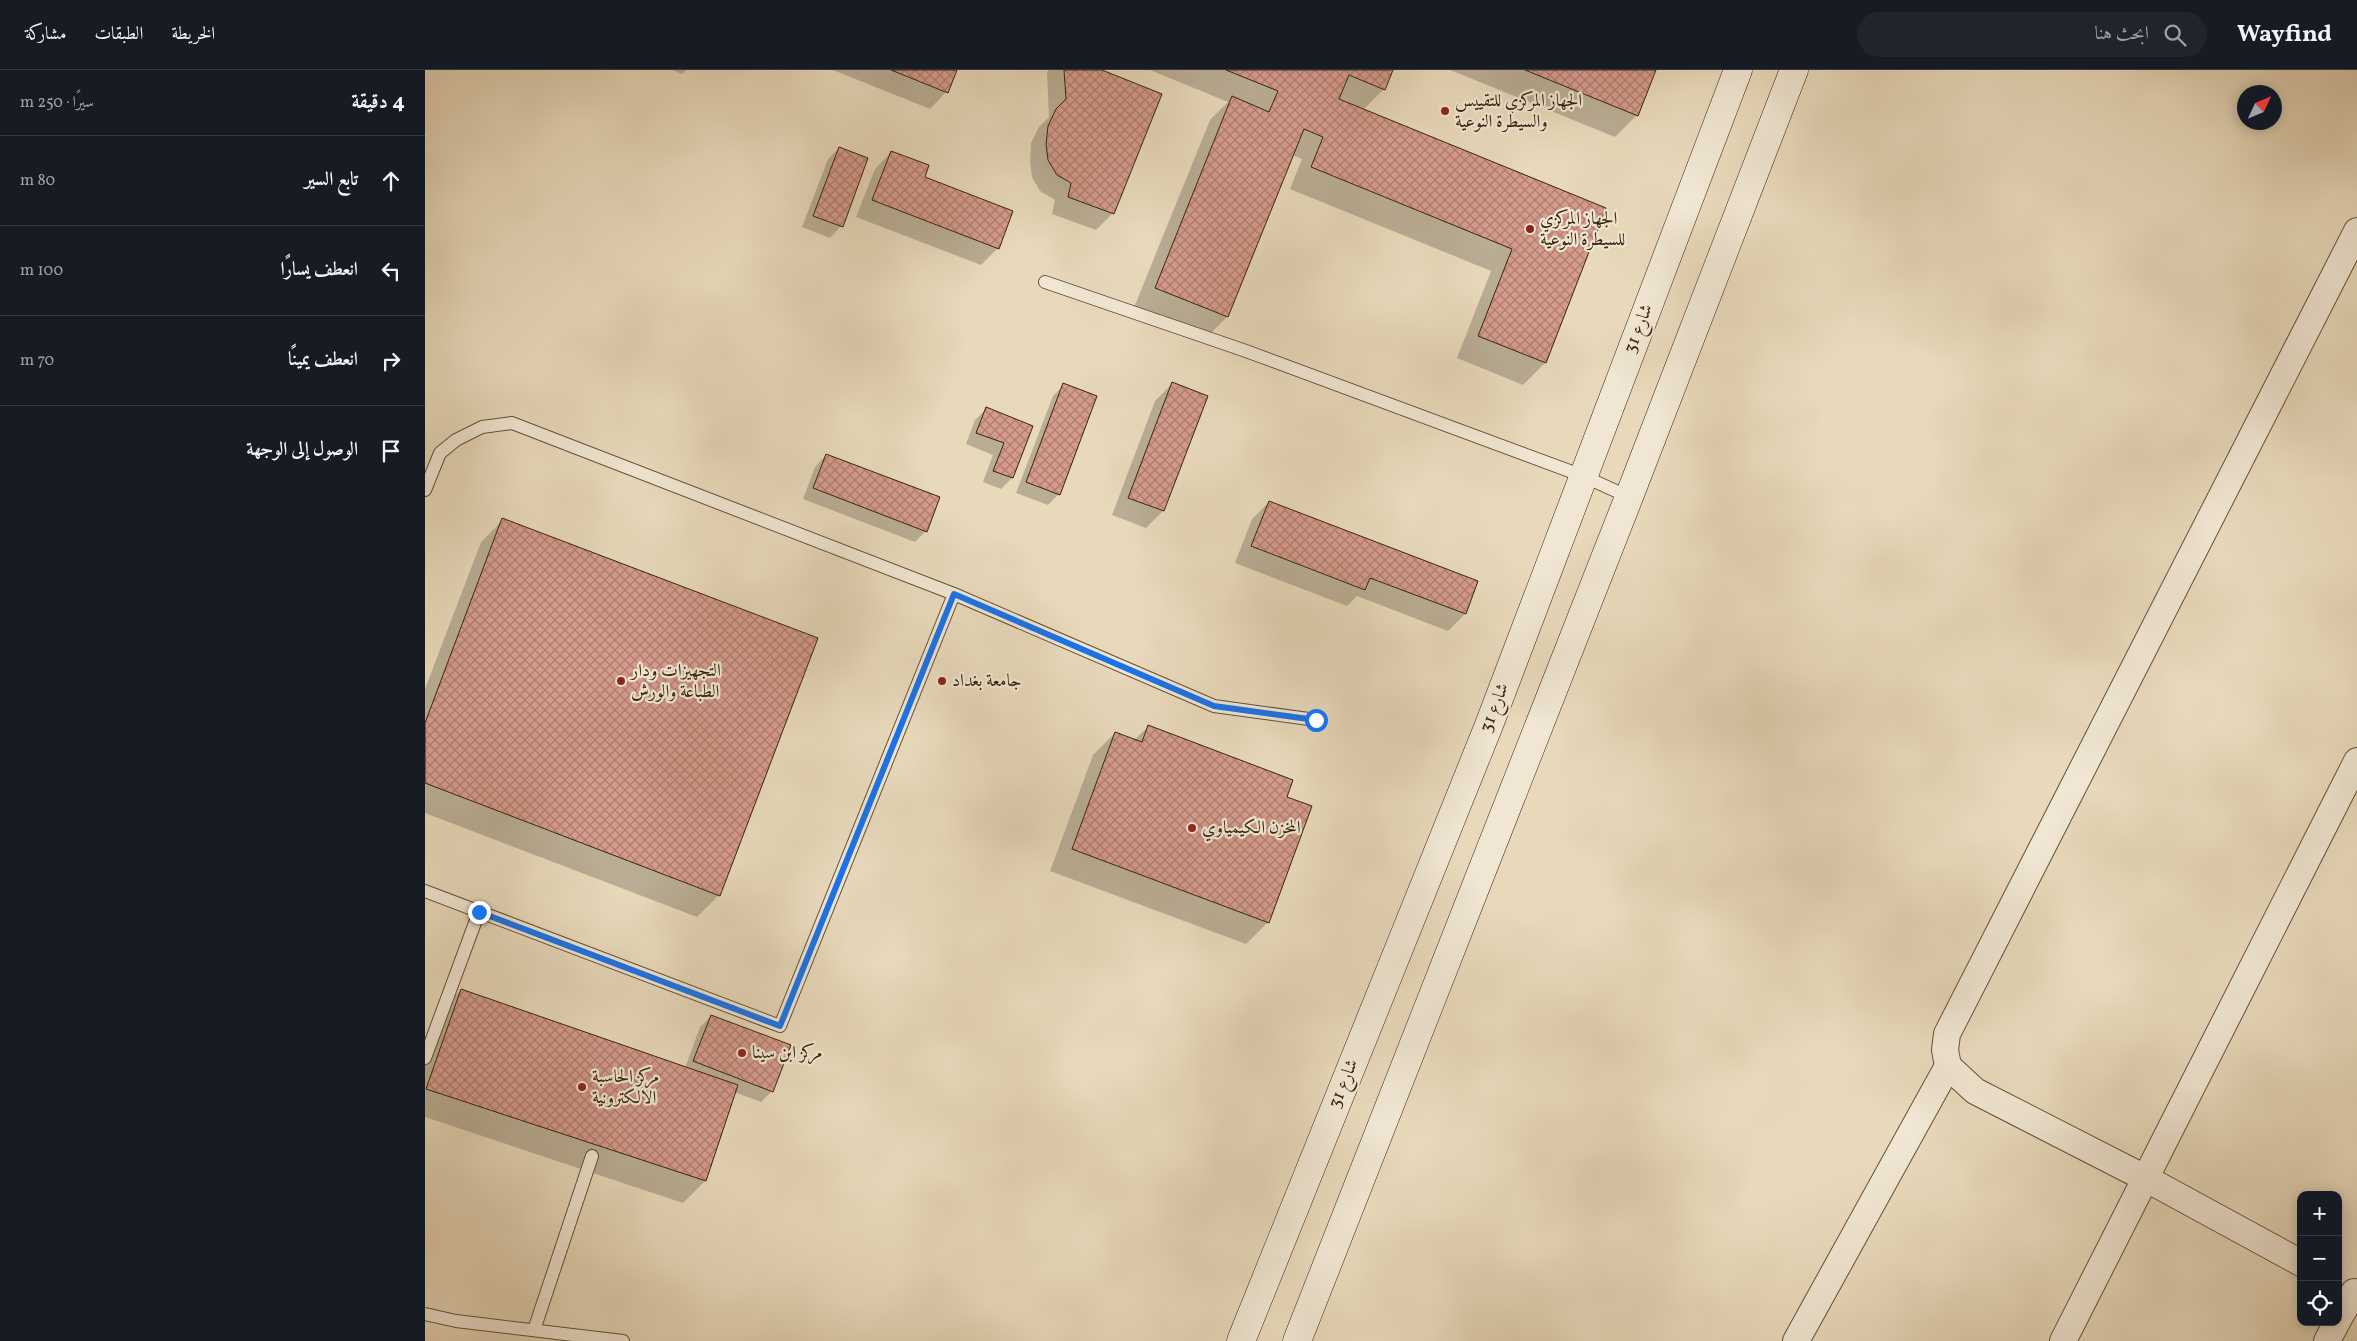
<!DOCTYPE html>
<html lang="ar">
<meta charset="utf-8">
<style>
body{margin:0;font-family:Vollkorn,Amiri,serif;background:#20242c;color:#f1f3f6;direction:rtl}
.controls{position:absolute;right:15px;bottom:15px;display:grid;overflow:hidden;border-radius:10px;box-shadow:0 2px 12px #0003}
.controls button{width:45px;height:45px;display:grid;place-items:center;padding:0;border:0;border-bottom:1px solid #363941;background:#171b24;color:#f1f3f6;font:25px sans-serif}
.compass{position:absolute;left:1812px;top:15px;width:45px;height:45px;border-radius:50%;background:#171b24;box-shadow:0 2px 12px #0003;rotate:46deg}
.stop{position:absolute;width:15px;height:15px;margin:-11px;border:4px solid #1a73e8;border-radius:50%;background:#fff}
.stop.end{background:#1a73e8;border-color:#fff;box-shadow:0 1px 5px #0008}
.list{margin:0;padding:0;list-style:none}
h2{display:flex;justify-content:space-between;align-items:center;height:65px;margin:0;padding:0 20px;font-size:21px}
h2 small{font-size:16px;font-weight:400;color:#9ea1a6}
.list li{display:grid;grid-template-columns:32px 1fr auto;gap:15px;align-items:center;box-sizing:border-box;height:90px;padding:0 20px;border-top:1px solid #363941}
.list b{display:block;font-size:19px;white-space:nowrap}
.list em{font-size:16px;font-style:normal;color:#9ea1a6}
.icon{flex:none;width:28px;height:28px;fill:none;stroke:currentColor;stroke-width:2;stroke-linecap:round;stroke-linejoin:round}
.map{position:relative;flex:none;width:1932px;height:1271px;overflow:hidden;direction:ltr}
header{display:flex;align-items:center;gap:30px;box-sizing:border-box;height:70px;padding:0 25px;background:#171b24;border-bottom:1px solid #363941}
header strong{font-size:24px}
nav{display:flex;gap:28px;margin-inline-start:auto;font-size:18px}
.search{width:350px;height:45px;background:#20242c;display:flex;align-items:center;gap:12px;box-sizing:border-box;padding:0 18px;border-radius:28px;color:#9ea1a6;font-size:19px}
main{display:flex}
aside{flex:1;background:#171b24}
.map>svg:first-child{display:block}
.shadow{fill:#0003}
.building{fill:url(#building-cross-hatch);stroke:#37240b}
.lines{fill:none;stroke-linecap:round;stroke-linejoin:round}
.lane-casing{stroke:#635137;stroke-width:14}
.street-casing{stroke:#635137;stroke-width:28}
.secondary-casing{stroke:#37240b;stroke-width:29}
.lane{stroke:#f0e6d3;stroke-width:12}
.street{stroke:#f0e6d3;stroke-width:26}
.secondary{stroke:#f0e6d3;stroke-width:28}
.route{stroke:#1a73e8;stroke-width:6}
.poi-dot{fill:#8f2418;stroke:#f0e6d3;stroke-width:2}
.labels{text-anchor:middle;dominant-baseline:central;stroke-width:4.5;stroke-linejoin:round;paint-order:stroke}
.poi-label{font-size:18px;fill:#37240b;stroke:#f0e6d3;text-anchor:start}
.street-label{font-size:18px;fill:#37240b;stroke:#f0e6d3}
</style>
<header>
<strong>Wayfind</strong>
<div class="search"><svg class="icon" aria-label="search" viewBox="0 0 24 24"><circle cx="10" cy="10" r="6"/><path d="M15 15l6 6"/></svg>ابحث هنا</div>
<nav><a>الخريطة</a><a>الطبقات</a><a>مشاركة</a></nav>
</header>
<main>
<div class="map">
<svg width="1932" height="1271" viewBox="0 0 1932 1271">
<defs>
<pattern id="building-cross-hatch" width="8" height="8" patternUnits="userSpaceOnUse" patternTransform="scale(1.25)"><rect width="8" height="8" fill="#d59b8d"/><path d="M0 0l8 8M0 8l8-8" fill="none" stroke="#ae7e71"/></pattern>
</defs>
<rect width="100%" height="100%" fill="#e8d9bb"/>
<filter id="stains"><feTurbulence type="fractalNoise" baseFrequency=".004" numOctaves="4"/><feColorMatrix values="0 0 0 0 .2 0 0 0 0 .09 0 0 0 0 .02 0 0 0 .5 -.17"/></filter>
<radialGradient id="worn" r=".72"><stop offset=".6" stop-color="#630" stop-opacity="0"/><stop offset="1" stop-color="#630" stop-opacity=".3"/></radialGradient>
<g class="shadow">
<path d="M247 0H261L257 4Z"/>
<path d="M408 0H530L521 22 505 39Z"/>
<path d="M624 0H674L688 143 671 160 627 144 630 130 615 121 607 107 605 92 606 73 614 57 624 47 622 2Z"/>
<path d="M725 0H966L959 19 938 40 1179 139 1120 293 1098 315 1032 288 1066 201 865 119 877 89 867 85 802 247 780 269 708 240 785 50 803 32Z"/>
<path d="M1025 0H1230L1212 45 1190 67Z"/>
<path d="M414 78 442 89 416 156 405 168 377 157 403 89Z"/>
<path d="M466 82 498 108 573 178 556 195 431 147 450 99Z"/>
<path d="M747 314 781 327 738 441 721 458 687 445 730 331Z"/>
<path d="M639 315 634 424 623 435 591 423 628 326Z"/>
<path d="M561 339 607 356 587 408 576 419 558 412 568 385 541 374 550 350Z"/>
<path d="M401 385 501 461 490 472 378 429 390 397Z"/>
<path d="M844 432 1052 511 1040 544 1023 561 932 526 922 536 810 493 827 449Z"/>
<path d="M78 450 294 825 272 847 0 743V619L56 472Z"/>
<path d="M723 657 860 728 843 852 821 874 625 801 668 685 690 663 709 670Z"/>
<path d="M36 920 260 998 275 957 286 946 347 1021 336 1032 309 1022 280 1111 258 1133 0 1047V983L14 942Z"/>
</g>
<g class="building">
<path d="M466 0H532L523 23Z"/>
<path d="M639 0H677L737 24 689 144 643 127 646 113 632 105 623 90 621 74 623 56 631 39 641 29Z"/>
<path d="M801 0H968L960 20 924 5 914 29 1181 138 1121 293 1053 266 1087 179 886 97 898 67 879 59 803 247 730 218 807 26 844 42 853 21Z"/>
<path d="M1100 0H1231L1213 46Z"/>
<path d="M414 77 443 88 418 157 388 146Z"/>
<path d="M466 81 504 95 500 107 588 141 574 179 447 130Z"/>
<path d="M747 312 783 326 739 441 703 428Z"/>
<path d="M638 313 672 326 635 425 601 412Z"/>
<path d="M561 337 608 356 588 408 568 401 579 373 551 363Z"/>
<path d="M401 384 515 427 502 462 388 418Z"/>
<path d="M844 431 1053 511 1041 544 945 508 940 520 826 476Z"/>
<path d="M77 448 393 568 295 826 0 713V653Z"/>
<path d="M723 655 868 710 862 727 887 736 844 853 647 779 690 662 717 672Z"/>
<path d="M36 919 313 1015 281 1111 1 1019Z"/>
<path d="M286 945 366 975 348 1022 268 991Z"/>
</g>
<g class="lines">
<defs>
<g id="lane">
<path d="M620 212 821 281 1158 406 1204 427"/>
<path d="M0 420 15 383 31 370 57 357 87 353 529 524"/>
<path d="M0 821 355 956 529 524 789 636 891 650"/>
<path d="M0 988 54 842"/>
<path d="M0 1244 31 1251 198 1271"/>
<path d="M109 1260 167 1086"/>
</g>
<g id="street">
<path d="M1876 1193 1720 1108 1550 1021 1523 996 1520 980 1522 964 1932 161"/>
<path d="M1913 1250 1929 1222"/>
<path d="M1371 1271 1523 996"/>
<path d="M1638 1271 1932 691"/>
<path d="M1902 1271 1912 1252"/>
</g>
<g id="secondary">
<path d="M816 1271 1064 655 1313 0"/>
<path d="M872 1271 1204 427 1369 0"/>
</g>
</defs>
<use href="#lane" class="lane-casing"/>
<use href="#street" class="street-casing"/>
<use href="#secondary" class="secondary-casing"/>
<use href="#lane" class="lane"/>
<use href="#street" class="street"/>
<use href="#secondary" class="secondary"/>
</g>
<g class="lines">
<path class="route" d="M54 842 355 956 529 524 789 636 891 650"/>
</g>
<g class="poi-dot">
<circle cx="1020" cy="41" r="5"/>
<circle cx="1105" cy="159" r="5"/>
<circle cx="196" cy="611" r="5"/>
<circle cx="517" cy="611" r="5"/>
<circle cx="767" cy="758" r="5"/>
<circle cx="317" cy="983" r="5"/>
<circle cx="157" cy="1017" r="5"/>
</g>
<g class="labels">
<g class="poi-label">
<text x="1030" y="31">الجهاز المركزي للتقييس<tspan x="1030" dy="21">والسيطرة النوعية</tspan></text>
<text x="1115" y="149">الجهاز المركزي<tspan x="1115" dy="21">للسيطرة النوعية</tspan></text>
<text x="206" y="601">التجهيزات ودار<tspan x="206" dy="21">الطباعة والورش</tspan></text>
<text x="527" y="611">جامعة بغداد</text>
<text x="777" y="758">المخزن الكيمياوي</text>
<text x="327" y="983">مركز ابن سينا</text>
<text x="167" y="1007">مركز الحاسبة<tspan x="167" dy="21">الالكترونية</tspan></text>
</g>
<g class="street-label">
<text transform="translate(1214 259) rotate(-69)">شارع 31</text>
<text transform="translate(1070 638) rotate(-69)">شارع 31</text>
<text transform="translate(919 1014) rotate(-68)">شارع 31</text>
</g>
</g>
<rect width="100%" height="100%" filter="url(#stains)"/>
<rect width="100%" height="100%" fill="url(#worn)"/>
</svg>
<div class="controls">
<button>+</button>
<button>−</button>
<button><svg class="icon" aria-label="locate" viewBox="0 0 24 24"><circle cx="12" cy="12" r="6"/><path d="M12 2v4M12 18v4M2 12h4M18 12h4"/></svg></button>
</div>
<svg class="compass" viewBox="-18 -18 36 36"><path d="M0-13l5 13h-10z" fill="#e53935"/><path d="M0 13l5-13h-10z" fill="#9ea1a6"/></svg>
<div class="stop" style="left:891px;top:650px"></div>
<div class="stop end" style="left:54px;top:842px"></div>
</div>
<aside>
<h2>4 دقيقة<small>سيرًا · 250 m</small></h2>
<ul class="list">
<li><svg class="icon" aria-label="ahead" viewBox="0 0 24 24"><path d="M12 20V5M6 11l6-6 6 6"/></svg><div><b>تابع السير</b></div><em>80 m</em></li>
<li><svg class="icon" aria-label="left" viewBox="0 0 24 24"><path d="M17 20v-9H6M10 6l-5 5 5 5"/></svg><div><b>انعطف يسارًا</b></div><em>100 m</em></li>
<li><svg class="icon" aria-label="right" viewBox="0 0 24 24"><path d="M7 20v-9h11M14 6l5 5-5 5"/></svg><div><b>انعطف يمينًا</b></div><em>70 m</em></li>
<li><svg class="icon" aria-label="arrive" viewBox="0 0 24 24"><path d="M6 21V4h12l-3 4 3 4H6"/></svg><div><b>الوصول إلى الوجهة</b></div></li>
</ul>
</aside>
</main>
